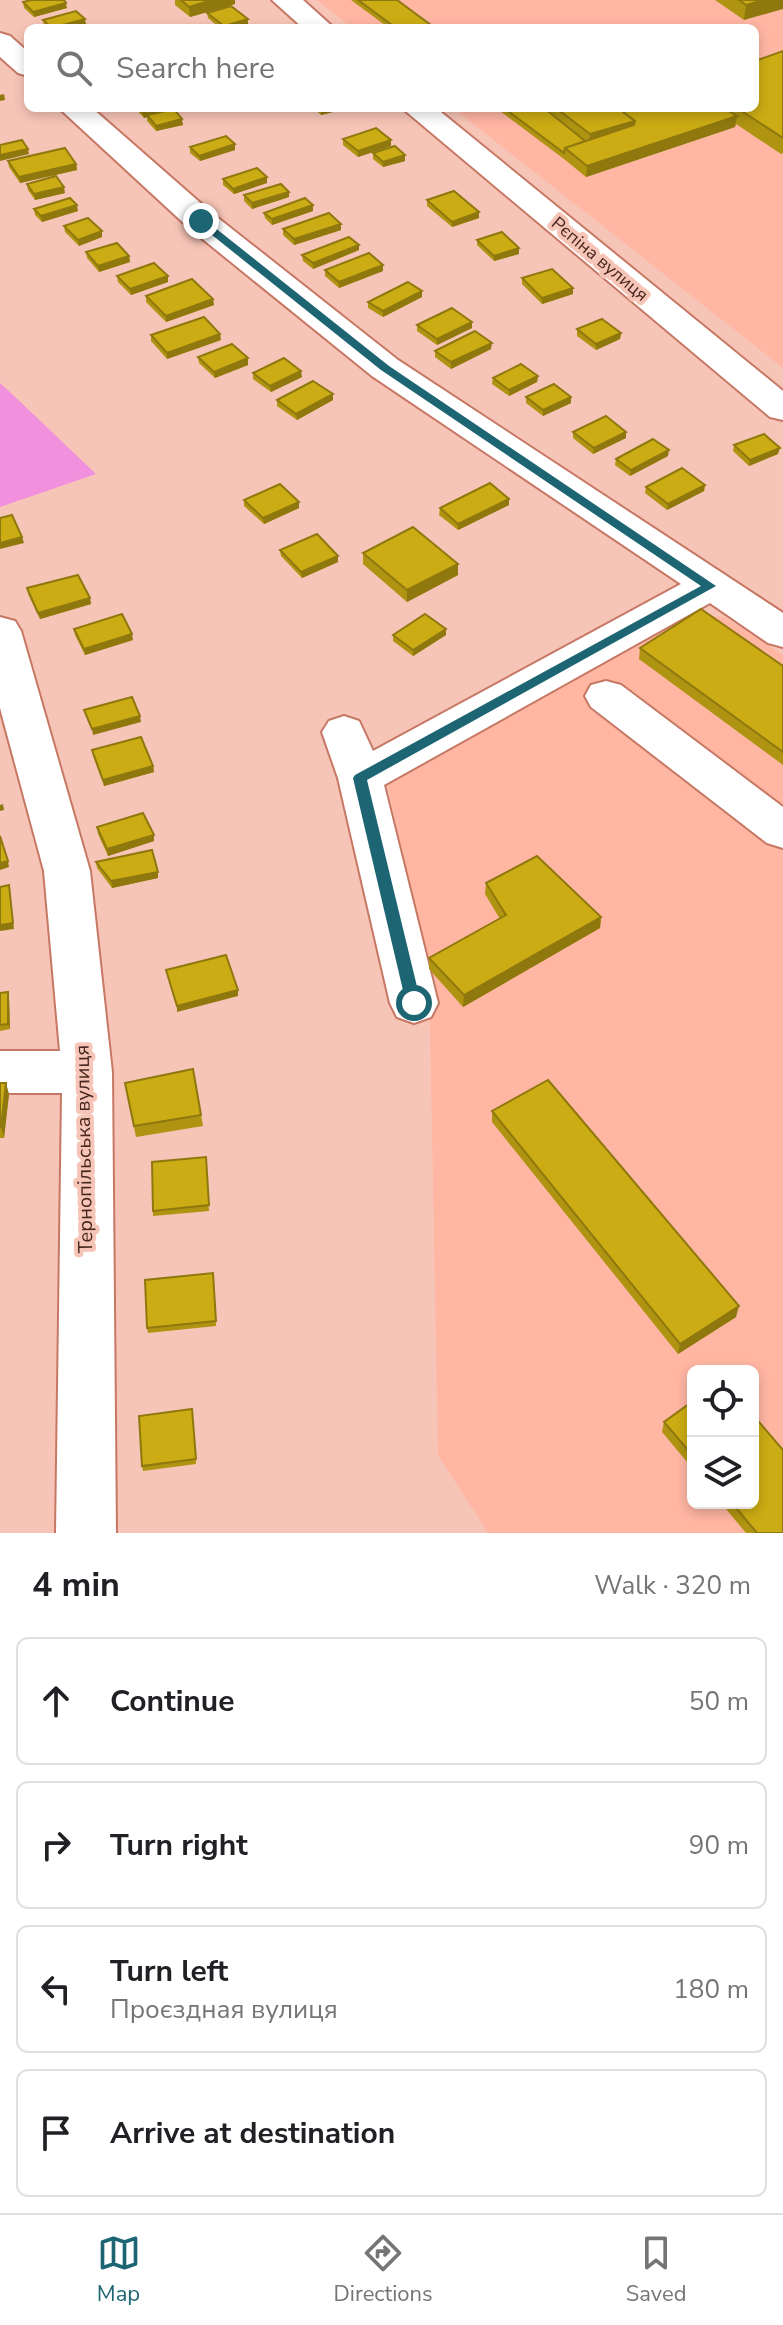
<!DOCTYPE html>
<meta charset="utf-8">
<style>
body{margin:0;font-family:"Nunito Sans",sans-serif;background:#f6f6f6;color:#202124}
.controls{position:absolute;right:24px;bottom:24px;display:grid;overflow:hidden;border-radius:12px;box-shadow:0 4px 12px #0003}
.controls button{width:72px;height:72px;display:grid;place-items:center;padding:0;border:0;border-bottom:2px solid #e0e0e0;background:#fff;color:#202124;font:40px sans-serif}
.stop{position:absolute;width:24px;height:24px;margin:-18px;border:6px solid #1e6574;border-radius:50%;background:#fff}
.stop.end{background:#1e6574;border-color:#fff;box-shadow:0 2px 8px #0008}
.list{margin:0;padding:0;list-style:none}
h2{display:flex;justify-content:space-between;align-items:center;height:104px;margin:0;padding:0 32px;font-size:34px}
h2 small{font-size:26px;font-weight:400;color:#757577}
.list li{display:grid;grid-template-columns:52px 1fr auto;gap:24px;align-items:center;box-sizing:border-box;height:128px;margin:0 16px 16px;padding:0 16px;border:2px solid #e0e0e0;border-radius:12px}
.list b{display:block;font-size:30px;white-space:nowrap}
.list p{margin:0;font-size:26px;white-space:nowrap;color:#757577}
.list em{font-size:26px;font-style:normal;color:#757577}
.icon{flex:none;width:44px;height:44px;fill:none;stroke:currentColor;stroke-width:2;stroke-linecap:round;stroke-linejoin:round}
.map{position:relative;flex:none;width:783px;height:1533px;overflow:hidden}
.search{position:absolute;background:#fff;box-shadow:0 4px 12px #0003;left:24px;right:24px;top:24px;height:88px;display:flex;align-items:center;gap:20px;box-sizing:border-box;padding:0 28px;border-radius:12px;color:#757577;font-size:30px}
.sheet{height:680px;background:#fff}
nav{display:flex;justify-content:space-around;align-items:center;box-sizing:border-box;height:112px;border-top:2px solid #e0e0e0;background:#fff;font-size:22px;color:#757577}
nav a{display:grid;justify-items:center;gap:4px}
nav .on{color:#1e6574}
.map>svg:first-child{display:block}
.built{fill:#ffb6a3;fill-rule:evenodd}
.green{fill:#f190dc}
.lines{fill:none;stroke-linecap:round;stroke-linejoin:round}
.minor-casing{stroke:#c67864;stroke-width:4}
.minor{fill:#fff;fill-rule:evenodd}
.wall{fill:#af9411}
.shaded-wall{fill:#8f780e}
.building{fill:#ccac14;stroke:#8f780e;stroke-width:2}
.route{fill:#1e6574}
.labels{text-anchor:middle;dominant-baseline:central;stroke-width:8;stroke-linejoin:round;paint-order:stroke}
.far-street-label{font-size:18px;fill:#46261e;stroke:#f7c5b7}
.street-label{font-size:20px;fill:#46261e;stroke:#f7c5b7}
</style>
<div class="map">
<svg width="783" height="1533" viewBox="0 0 783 1533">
<rect width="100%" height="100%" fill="#f7c5b7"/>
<g class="built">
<path d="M317 0H783V368L453 108H755V28H352Z"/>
<path d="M686 612 726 618 783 655V1533H488L438 1455 429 969 387 783ZM693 1371H753V1503H693Z"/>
</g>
<path class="green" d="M0 383 12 394 96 474 0 507Z"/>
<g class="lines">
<defs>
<g id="minor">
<path d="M272 0H303L334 28H303Z"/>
<path d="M0 33 10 36 28 52V76L18 73 0 57Z"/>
<path d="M59 108H92L213 214 398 360 783 613V647L768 643 710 603 384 785 438 1003 431 1017 414 1023 397 1017 390 1003 338 778 322 732 329 721 344 716 359 721 373 751 681 584 372 376 189 228Z"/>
<path d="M402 108H436L783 391V420L770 417Z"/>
<path d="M0 617 15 621 21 631 90 871 112 1072 116 1533H56L62 1093H0V1051H60L44 871 0 708Z"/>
<path d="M606 681 621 685 783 807V848L767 843 591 707 585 696 591 685Z"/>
</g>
</defs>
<use href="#minor" class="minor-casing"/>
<use href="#minor" class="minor"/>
</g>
<g class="wall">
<path d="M175 0H235V4L190 17 175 5Z"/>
<path d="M351 0H397L435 28H389Z"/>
<path d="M715 0H783L744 20Z"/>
<path d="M23 2 67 8 34 17 24 8Z"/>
<path d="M207 13 248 19V24L236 28H220L208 18Z"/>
<path d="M43 20 86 24 72 28H47L44 26Z"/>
<path d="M783 51V153L781 154 736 124 735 127 586 177 564 159 496 108H755Z"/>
<path d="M135 108H175L183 125 156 131 147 121V117L144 118Z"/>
<path d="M313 108H345V109L321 115Z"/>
<path d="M343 139 391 146 358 157 343 145Z"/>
<path d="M190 147 235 150 200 161 190 153Z"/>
<path d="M373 153 405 161 383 167 373 159Z"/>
<path d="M8 161 76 164 77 170 20 183 9 167Z"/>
<path d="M223 179 267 183 234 194 223 185Z"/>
<path d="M27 184 65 193 35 200 28 190Z"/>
<path d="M289 192V197L252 209 244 201V195Z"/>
<path d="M427 200 479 218 452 227 427 206Z"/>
<path d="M313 205V211L272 225 265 218 264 213Z"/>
<path d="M34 209 78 211 42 222 35 215Z"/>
<path d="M64 226 102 231V237L79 246 65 232Z"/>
<path d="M283 229 341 230 294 245 283 235Z"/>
<path d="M477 240 519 254 494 261 477 245Z"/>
<path d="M359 250 313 269 303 261 302 255Z"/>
<path d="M86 252 129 256 130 262 99 272 87 258Z"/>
<path d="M325 270 383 271 339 288 325 276Z"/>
<path d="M117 276H168V282L131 295 118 282Z"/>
<path d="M522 278 573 288V294L542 304 522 284Z"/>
<path d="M422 291V297L383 317 368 308V302Z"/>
<path d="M146 296 213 299 214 305 166 322 146 302Z"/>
<path d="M472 322V328L437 345 417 331V325Z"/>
<path d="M577 329 621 333 620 339 596 350 577 336Z"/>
<path d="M151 335 221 340 167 359 151 341Z"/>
<path d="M491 349 451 369 435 357V351Z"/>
<path d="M198 357 248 365 215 378 199 363Z"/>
<path d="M253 373 302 377 271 392 253 379Z"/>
<path d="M538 376 537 382 509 396 492 384 493 378Z"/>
<path d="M526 397 571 403 543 416 526 403Z"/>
<path d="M277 400H333L297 420 277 406Z"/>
<path d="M573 432H626V438L593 454 573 438Z"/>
<path d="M734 445 778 454 749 466 733 451Z"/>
<path d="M668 456 630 476 615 465 616 459Z"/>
<path d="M705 485 704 491 667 510 645 493 646 487Z"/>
<path d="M244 500 299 502V508L264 524 244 506Z"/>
<path d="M509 505 458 530 439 515 440 508Z"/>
<path d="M280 550 338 556V562L302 578 281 556Z"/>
<path d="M363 553 458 564V575L407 602 363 564Z"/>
<path d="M27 588 90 598 91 604 40 619 28 594Z"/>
<path d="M74 629 133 640 85 655 75 635Z"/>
<path d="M446 629V635L413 656 393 641V635Z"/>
<path d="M640 648 783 666V765L639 659Z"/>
<path d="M92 750 153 766 154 772 104 786 93 756Z"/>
<path d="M97 827 154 835V841L108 856 98 834Z"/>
<path d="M96 862 158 872V878L112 888 97 868Z"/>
<path d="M486 883 601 917 600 928 463 1007 429 969V958L500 919 485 894Z"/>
<path d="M8 992 9 998 10 1029 0 1031V993Z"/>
<path d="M0 1083 9 1094 4 1138H0Z"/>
<path d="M127 1094 201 1115 203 1126 136 1137Z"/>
<path d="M492 1111 736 1317 678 1354 492 1122Z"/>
<path d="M206 1157 209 1211 153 1216V1211Z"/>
<path d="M213 1273 216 1326 148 1333 147 1328Z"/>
<path d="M693 1401V1469L662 1432 664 1422Z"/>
<path d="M192 1409 196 1464 143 1471 142 1466Z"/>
<path d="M721 1503H753L783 1533H746Z"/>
</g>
<g class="shaded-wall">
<path d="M212 0H235V4L190 17 189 7Z"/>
<path d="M764 0H783V9L744 20 746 5Z"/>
<path d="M66 3 67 8 34 17 33 12Z"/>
<path d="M85 19 86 24 72 28H52Z"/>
<path d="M248 19V24L236 28H224V26Z"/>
<path d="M4 94 5 100 0 101V95Z"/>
<path d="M160 108H175V110L147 115V117L144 118 143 113Z"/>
<path d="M327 108H345V109L321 115V110Z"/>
<path d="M737 116 735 127 586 177 587 166Z"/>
<path d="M182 119 183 125 156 131V126Z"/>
<path d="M635 121 633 136 589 145 590 134Z"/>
<path d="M391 140V146L358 157V151Z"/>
<path d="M235 144V150L200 161 199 156Z"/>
<path d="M28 149 29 154 0 161V155Z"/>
<path d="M405 155V161L383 167V162Z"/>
<path d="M76 164 77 170 20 183 19 177Z"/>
<path d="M267 177V183L234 194 233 189Z"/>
<path d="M64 187 65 193 35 200 34 194Z"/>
<path d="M289 192V197L252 209V203Z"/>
<path d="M77 205 78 211 42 222 41 216Z"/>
<path d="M313 205V211L272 225V219Z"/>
<path d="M479 212V218L452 227V222Z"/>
<path d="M341 224V230L294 245V239Z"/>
<path d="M102 231V237L79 246 78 240Z"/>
<path d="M359 245V250L313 269V263Z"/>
<path d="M519 248V254L494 261V256Z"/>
<path d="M129 256 130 262 99 272 98 266Z"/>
<path d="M383 265V271L339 288V282Z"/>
<path d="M168 276V282L131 295 130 289Z"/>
<path d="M573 288V294L542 304V298Z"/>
<path d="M422 291V297L383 317V311Z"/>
<path d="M213 299 214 305 166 322V316Z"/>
<path d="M472 322V328L437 345V339Z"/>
<path d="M621 333 620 339 596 350V344Z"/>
<path d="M220 334 221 340 167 359V353Z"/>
<path d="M492 343 491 349 451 369V362Z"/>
<path d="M248 358V365L215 378 214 372Z"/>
<path d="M301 371 302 377 271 392 270 386Z"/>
<path d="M538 376 537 382 509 396V390Z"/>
<path d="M333 394V400L297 420 296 414Z"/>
<path d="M571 397V403L543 416V410Z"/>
<path d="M626 432V438L593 454 594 448Z"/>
<path d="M780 448 778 454 749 466 750 460Z"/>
<path d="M669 450 668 456 630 476 631 470Z"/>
<path d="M705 485 704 491 667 510 668 504Z"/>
<path d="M509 499V505L458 530V524Z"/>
<path d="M299 502V508L264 524 263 518Z"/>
<path d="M22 537 24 543 0 549V543Z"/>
<path d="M338 556V562L302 578 301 572Z"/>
<path d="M458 564V575L407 602V590Z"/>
<path d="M90 598 91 604 40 619 38 613Z"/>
<path d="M446 629V635L413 656V650Z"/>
<path d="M132 634 133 640 85 655 84 649Z"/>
<path d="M140 716 141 722 93 735 92 729Z"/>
<path d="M153 766 154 772 104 786 103 780Z"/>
<path d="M3 804 4 810 0 811V805Z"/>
<path d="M154 835V841L108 856 107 849Z"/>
<path d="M8 861 9 867 0 870V863Z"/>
<path d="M158 872V878L112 888 111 881Z"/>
<path d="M9 885 14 929 0 931V925Z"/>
<path d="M601 917 600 928 463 1007 464 995Z"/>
<path d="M238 990V996L177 1012V1006Z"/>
<path d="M8 992 9 998 10 1029 8 1024Z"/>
<path d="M6 1083 9 1094 4 1138 1 1127Z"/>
<path d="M739 1306 736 1317 678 1354 680 1344Z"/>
</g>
<g class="building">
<path d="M31 0H64L66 3 33 12 23 2Z"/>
<path d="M181 0H212L189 7Z"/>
<path d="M358 0H397L435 28H396Z"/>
<path d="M739 0H764L746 5Z"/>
<path d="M231 6 248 19 224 26 207 13Z"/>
<path d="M76 11 85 19 52 28 43 20Z"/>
<path d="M783 51V138L737 108H755V61Z"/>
<path d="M139 108H160L143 113Z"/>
<path d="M504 108H544L585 141 565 148 564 153Z"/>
<path d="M556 108H618L635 121 590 134Z"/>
<path d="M618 108H723L737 116 587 166 565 148 634 125 635 121Z"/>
<path d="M174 109 182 119 156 126 147 115Z"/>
<path d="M376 128 391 140 358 151 343 139Z"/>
<path d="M226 136 235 144 199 156 190 147Z"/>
<path d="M22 140 28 149 0 155V145Z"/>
<path d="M395 146 405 155 383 162 373 153Z"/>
<path d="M65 148 76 164 19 177 8 161Z"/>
<path d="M257 168 267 177 233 189 223 179Z"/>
<path d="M56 176 64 187 34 194 27 184Z"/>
<path d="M281 184 289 192 252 203 244 195Z"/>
<path d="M454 191 479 212 452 222 427 200Z"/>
<path d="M70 198 77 205 41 216 34 209Z"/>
<path d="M305 198 313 205 272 219 264 213Z"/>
<path d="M329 213 341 224 294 239 283 229Z"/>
<path d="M88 218 102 231 78 240 64 226Z"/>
<path d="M502 232 519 248 494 256 477 240Z"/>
<path d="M349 237 359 245 313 263 302 255Z"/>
<path d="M117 243 129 256 98 266 86 252Z"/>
<path d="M369 253 383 265 339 282 325 270Z"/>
<path d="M154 263 168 276 130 289 117 276Z"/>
<path d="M552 269 573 288 542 298 522 278Z"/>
<path d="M192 279 213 299 166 316 146 296Z"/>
<path d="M408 282 422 291 383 311 368 302Z"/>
<path d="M452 308 472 322 437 339 417 325Z"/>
<path d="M204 317 220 334 167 353 151 335Z"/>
<path d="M602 319 621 333 596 344 577 329Z"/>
<path d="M475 331 492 343 451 362 435 351Z"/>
<path d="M232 344 248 358 214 372 198 357Z"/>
<path d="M284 358 301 371 270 386 253 373Z"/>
<path d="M521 364 538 376 509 390 493 378Z"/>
<path d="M313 381 333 394 296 414 277 400Z"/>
<path d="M554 384 571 397 543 410 526 397Z"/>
<path d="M606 416 626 432 594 448 573 432Z"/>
<path d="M764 434 780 448 750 460 734 445Z"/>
<path d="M653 439 669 450 631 470 616 459Z"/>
<path d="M682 468 705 485 668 504 646 487Z"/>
<path d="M490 483 509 499 458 524 440 508Z"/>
<path d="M280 484 299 502 263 518 244 500Z"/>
<path d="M12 515 22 537 0 543V518Z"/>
<path d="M413 527 458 564 407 590 363 553Z"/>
<path d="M317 534 338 556 301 572 280 550Z"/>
<path d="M78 575 90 598 38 613 27 588Z"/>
<path d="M701 609 783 666V752L640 648Z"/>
<path d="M122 614 132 634 84 649 74 629Z"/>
<path d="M425 614 446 629 413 650 393 635Z"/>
<path d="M132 697 140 716 92 729 84 710Z"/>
<path d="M141 737 153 766 103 780 92 750Z"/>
<path d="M143 813 154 835 107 849 97 827Z"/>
<path d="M0 836 8 861 0 863Z"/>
<path d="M152 850 158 872 111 881 96 862Z"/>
<path d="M537 856 601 917 464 995 429 958 506 915 486 883Z"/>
<path d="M9 885 13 923 0 925V887Z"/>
<path d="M226 955 238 990 177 1006 166 970Z"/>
<path d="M8 992V1024L0 1025V993Z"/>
<path d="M193 1069 201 1115 134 1126 125 1083Z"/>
<path d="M548 1080 739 1306 680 1344 492 1111Z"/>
<path d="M0 1083H6L1 1127H0Z"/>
<path d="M206 1157 209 1205 153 1211 152 1162Z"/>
<path d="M213 1273 216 1321 147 1328 145 1280Z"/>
<path d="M693 1401V1456L664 1422Z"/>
<path d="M192 1409 196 1459 142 1466 139 1416Z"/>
<path d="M753 1415 783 1450V1533H757L732 1503H753Z"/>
</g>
<path class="route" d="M197 219H204L389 366 716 586 367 780 421 1003 414 1009 406 1003 353 778 355 775 701 586 381 370 197 223Z"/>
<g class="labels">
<g class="far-street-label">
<text transform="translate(600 259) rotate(40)">Рєпіна вулиця</text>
</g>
<g class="street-label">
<text transform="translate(84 1149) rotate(-91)">Тернопільська вулиця</text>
</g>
</g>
</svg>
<div class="controls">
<button><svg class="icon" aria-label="locate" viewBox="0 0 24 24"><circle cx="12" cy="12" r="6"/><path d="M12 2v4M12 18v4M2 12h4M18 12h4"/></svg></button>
<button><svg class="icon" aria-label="layers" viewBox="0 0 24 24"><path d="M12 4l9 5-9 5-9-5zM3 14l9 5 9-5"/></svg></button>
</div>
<div class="stop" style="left:414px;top:1003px"></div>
<div class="stop end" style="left:201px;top:221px"></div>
<div class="search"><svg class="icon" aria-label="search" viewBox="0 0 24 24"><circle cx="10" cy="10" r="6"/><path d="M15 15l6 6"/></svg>Search here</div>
</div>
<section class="sheet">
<h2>4 min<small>Walk · 320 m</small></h2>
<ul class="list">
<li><svg class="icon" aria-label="ahead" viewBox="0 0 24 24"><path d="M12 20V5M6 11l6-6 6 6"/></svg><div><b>Continue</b></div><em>50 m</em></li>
<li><svg class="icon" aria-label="right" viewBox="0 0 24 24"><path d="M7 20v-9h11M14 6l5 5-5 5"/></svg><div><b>Turn right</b></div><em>90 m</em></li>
<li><svg class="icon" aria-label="left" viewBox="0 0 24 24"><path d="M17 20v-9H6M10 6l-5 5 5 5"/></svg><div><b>Turn left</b><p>Проєздная вулиця</p></div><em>180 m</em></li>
<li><svg class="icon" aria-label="arrive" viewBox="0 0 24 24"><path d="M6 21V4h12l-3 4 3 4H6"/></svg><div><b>Arrive at destination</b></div></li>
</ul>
</section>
<nav>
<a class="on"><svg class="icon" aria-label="map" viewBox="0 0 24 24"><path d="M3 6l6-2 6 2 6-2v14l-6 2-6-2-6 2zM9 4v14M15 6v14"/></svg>Map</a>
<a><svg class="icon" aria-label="directions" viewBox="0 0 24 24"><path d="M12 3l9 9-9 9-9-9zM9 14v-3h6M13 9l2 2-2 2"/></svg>Directions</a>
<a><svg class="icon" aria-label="saved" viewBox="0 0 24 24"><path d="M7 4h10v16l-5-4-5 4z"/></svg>Saved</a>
</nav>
